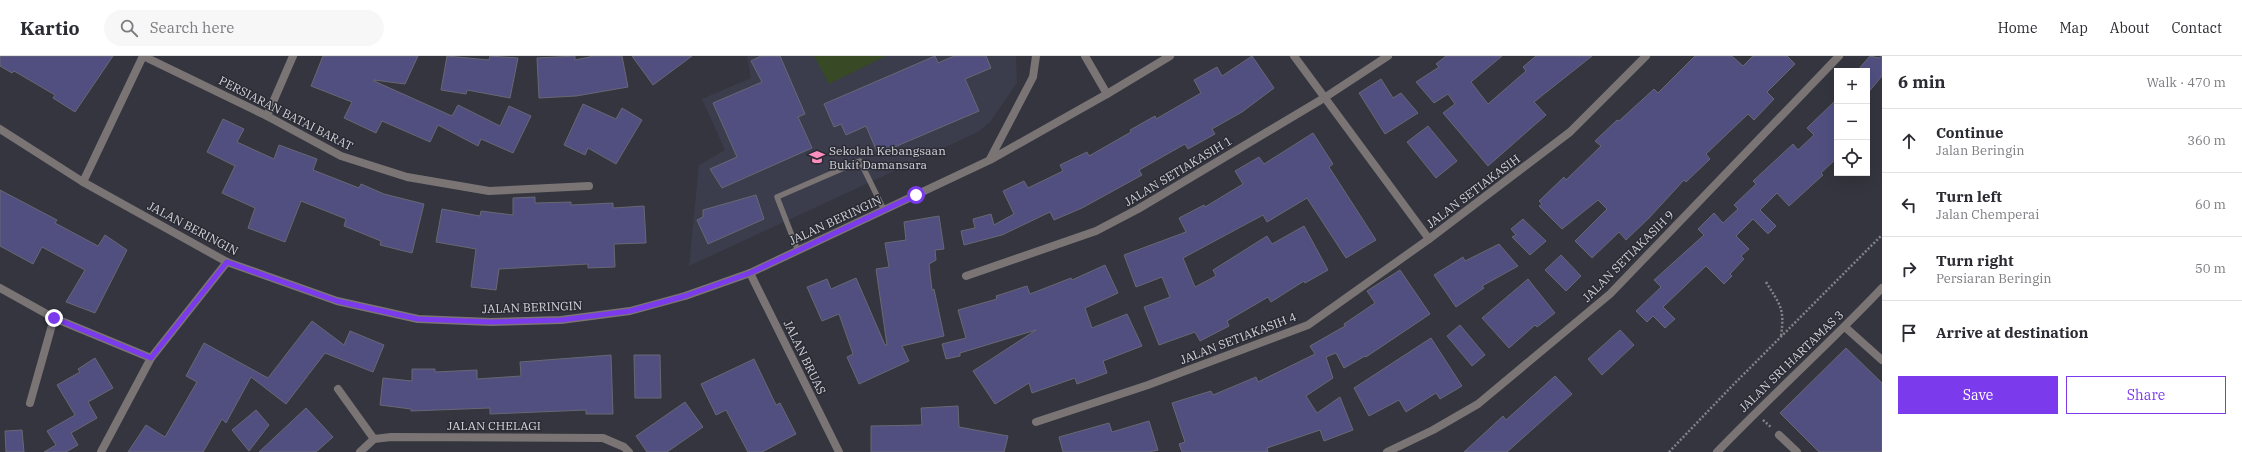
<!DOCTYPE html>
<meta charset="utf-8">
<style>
body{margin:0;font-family:"IBM Plex Serif",serif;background:#f7f7f7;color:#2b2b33}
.controls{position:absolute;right:12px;top:12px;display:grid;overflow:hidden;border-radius:0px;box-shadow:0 4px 16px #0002}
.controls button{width:36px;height:36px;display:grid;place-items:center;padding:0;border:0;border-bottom:1px solid #e1e1e2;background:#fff;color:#2b2b33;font:20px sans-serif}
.stop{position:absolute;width:12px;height:12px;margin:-9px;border:3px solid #7c3aed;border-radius:50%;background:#fff}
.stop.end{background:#7c3aed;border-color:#fff;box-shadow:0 1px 4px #0008}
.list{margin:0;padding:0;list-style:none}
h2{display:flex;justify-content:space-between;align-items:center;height:52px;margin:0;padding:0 16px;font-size:17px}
h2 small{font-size:13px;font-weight:400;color:#7c7c81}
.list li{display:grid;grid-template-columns:26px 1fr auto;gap:12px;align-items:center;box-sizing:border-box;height:64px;padding:0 16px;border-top:1px solid #e1e1e2}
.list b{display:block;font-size:15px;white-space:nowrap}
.list p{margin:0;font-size:13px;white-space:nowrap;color:#7c7c81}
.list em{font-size:13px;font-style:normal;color:#7c7c81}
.actions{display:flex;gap:8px;padding:12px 16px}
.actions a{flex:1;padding:9px 0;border:1px solid #7c3aed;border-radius:0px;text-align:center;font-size:14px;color:#7c3aed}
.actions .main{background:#7c3aed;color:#fff}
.icon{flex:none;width:22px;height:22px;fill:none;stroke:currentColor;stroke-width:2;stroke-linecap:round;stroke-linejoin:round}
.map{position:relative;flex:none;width:1882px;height:396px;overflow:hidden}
header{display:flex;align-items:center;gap:24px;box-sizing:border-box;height:56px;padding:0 20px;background:#fff;border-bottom:1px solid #e1e1e2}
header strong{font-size:19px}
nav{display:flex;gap:22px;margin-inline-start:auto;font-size:14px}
.search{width:280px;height:36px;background:#f7f7f7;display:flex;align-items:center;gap:10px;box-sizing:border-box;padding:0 14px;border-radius:22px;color:#7c7c81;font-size:15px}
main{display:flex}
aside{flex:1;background:#fff}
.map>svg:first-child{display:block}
.built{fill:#3c3d4c}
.green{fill:#384926}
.building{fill:#504f80;stroke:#686873}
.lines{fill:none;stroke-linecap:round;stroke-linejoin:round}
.path{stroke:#82838a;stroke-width:2.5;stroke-dasharray:2 2;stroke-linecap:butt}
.service{stroke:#7a7474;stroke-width:5.5}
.minor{stroke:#7a7474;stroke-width:8}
.tertiary{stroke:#7a7474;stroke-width:8}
.route{stroke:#7c3aed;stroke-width:5}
.labels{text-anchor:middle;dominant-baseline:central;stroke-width:3;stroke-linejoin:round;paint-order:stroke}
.street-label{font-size:12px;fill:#d3d4da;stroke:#2a2b34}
.poi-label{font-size:12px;fill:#d3d4da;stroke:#2a2b34;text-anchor:start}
</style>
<header>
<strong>Kartio</strong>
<div class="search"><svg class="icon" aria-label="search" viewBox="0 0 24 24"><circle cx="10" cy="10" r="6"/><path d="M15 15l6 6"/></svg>Search here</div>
<nav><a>Home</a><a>Map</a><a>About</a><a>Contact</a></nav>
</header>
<main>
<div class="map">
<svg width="1882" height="396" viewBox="0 0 1882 396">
<rect width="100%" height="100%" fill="#34353e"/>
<path class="built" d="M747 0H1016L1017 27 990 66 978 76 689 210 699 109 725 94 702 43 751 22Z"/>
<path class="green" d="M814 0H886L829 28Z"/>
<g class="building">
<path d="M0 0H113L75 56 53 42 55 39 14 15 12 17 0 10Z"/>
<path d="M323 0H418L405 28 374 24V25L452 60 458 49 500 70 509 50 531 60 513 97 481 83 478 90 438 69 430 86 382 65 376 77 344 62 352 46 311 30Z"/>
<path d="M447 0 489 4 490 0 518 2 510 42 467 34 466 38 441 34Z"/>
<path d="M575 0V4L594 0H622L628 31 576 40 539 42 537 2Z"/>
<path d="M632 0H692L653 29Z"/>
<path d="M761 0H780L805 58 798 61 812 92 722 132 710 113 737 101 713 47 762 26 751 5Z"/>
<path d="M935 0 938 7 954 0H986L991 12 965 23 979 55 878 98 866 70 846 79 841 68 834 71 824 48Z"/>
<path d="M1252 0 1274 32 1242 56 1212 73 1215 78 1188 93 1185 88 1139 114 1142 119 1082 152 1054 164 1050 156 1002 179 964 189 961 175 975 172 973 163 991 158 994 169 1014 158 1003 135 1024 125 1028 132 1063 115 1060 109 1087 96 1089 100 1131 76 1130 74 1155 60 1156 63 1201 37 1194 24 1217 11 1222 20Z"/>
<path d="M1446 0H1502L1471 26 1488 48 1526 15 1523 11 1536 0H1592L1534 46 1546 59 1488 110 1443 57 1455 48 1448 38 1434 47 1416 26 1439 11 1436 8Z"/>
<path d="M1695 0H1732L1743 10 1753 0H1787L1795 8 1767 36 1774 43 1754 64 1748 58 1706 98 1710 103 1686 126 1684 124 1649 162 1626 184 1619 176 1592 202 1575 185 1607 153 1598 144 1562 173 1539 150 1542 148 1539 145 1564 121 1566 124 1601 90 1595 85 1617 64 1619 65 1654 33 1658 37Z"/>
<path d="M1870 0 1879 2 1882 0V20L1867 38V15H1857Z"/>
<path d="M1381 23 1393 42 1401 37 1418 57 1385 78 1359 37Z"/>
<path d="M1837 43V102L1821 117 1823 119 1789 150 1777 137 1760 154 1776 170 1768 178 1753 163 1736 180 1749 193 1741 200 1744 203 1730 218 1732 220 1724 228 1706 210 1663 251 1675 263 1665 272 1653 260 1647 266 1636 255 1661 231 1654 224 1704 179 1698 173 1714 157 1723 167 1738 153 1734 149 1756 128 1753 125 1793 88 1798 94 1814 79 1807 72Z"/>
<path d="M583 48 616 63 622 52 642 64 616 108 588 92 585 99 564 89Z"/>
<path d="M223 63 244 73 237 86 274 103 279 89 317 103 313 114 359 132 361 128 384 138 424 148 412 197 380 189 381 185 344 170 346 163 301 145 285 186 248 172 255 152 222 137 235 110 207 96Z"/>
<path d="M1428 70 1457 105 1436 122 1407 86Z"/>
<path d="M1313 77 1333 108 1329 111 1376 184 1346 202 1307 142 1267 166 1263 159 1183 202 1195 231 1216 220 1213 214 1267 180 1272 188 1304 170 1328 214 1305 227 1304 225 1271 246 1268 241 1227 265 1229 270 1200 285 1195 276 1159 289 1144 251 1170 241 1162 221 1136 231 1124 199 1186 176 1179 162 1204 149 1205 151 1243 128 1235 115 1259 101 1264 108Z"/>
<path d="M0 134 57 164 55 167 98 190 105 179 127 194 95 257 66 246 85 214 42 191 33 208 0 190Z"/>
<path d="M756 139 764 163 708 188 697 164 703 161V154Z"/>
<path d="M535 141V147L571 146V149L613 147V152L644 150 646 187 614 188 615 211 588 212V208L499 213 496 234 471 231 476 193 436 186 442 153 480 160 481 155 513 159V142Z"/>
<path d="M939 160 944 193 935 194 936 204 929 208 932 234 934 233 944 280 902 290 909 305 859 328 847 301 853 298 839 258 822 265 807 231 827 223 831 233 856 222 885 289H887L876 213 889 211 885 187 906 184 904 166Z"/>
<path d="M1523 163 1546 185 1530 199 1512 181 1516 179 1511 173Z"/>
<path d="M1499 188 1518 210 1482 230 1484 232 1456 251 1434 219 1463 201 1465 205Z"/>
<path d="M1561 199 1581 220 1566 235 1545 214Z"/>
<path d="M1105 209 1118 237 1085 252 1092 272 1127 258 1142 290 1103 305 1107 317 1077 328 1075 322 1032 337 1029 327 995 348 973 315 1036 274 960 297V300L946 303 942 288 966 282 958 254 997 243 996 240 1027 230 1030 238 1071 222 1072 224Z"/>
<path d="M1400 214 1430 258 1366 301 1365 300 1344 312 1336 297 1326 301 1333 322 1306 340 1317 357 1340 341 1353 374 1324 385 1320 374 1267 392 1268 396H1182L1179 388 1185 386 1172 347 1211 335 1213 339 1256 321 1258 326 1315 298 1310 290 1345 270 1344 268 1375 247 1367 235Z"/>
<path d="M1528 223 1555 257 1537 271 1535 269 1509 292 1482 262Z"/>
<path d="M312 265 344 289 350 275 384 289 373 316 325 297 286 348 251 321 226 367 222 363 203 396H128L146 369 165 381 197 326 186 320 204 287 268 322Z"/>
<path d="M1460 269 1485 299 1472 310 1447 280Z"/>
<path d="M1620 274 1634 289 1602 319 1588 303Z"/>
<path d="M1431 282 1462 330 1440 343 1436 337 1406 356 1399 344 1369 360 1354 332Z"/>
<path d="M1846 292 1882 327V396H1819L1780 357Z"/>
<path d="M611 299 613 358H586V354L490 358V352L411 355V353L380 349 383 322 412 325V313H435V316L477 314V323L521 320 520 306Z"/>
<path d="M634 299H660L661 342H635Z"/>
<path d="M95 302 113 332 88 346 97 362 71 377 78 389 66 396H44L56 389 47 375 75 359 57 329 80 316 78 313Z"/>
<path d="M754 303 776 349 780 347 796 378 762 396H748L726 354 716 359 701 328Z"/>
<path d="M1555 320 1572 338 1507 396H1464L1503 360 1506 364Z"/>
<path d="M685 346 703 371 667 396H647L636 380Z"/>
<path d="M958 350 959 371 1008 380 1004 396H871V370L922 369 921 352Z"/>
<path d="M306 352 333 381 316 396H259Z"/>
<path d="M256 354 269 369 249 395 232 374Z"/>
<path d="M1149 365 1158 394 1149 396H1063L1059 381 1109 367 1112 376Z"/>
<path d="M22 374 24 396H6L5 375Z"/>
</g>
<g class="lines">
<g class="path">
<path d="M1766 226C1780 249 1785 252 1781 280"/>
<path d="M1763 364 1772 372"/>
<path d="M1669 396 1732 330 1882 179"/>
</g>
<path class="service" d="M798 195 777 141 860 105 884 154"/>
<g class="minor">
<path d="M143 0 267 60 341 100 407 121 489 135 589 130"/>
<path d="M1294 0 1429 183"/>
<path d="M267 60 293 0"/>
<path d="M83 126 143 0"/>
<path d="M750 217 839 396"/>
<path d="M966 220 1096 175 1138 153 1324 42 1388 0"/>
<path d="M0 232 54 262 151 302"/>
<path d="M1845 271 1882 304"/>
<path d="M338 333 374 383"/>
<path d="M30 347 54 262"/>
<path d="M1036 366 1148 329 1308 269 1429 183 1570 76 1646 0"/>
<path d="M1779 379 1797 396"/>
<path d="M101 396 151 302 227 206"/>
<path d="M360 396 374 383 391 381 603 382 624 391 629 396"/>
<path d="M1387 396 1433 374 1478 348 1610 238 1839 0"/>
<path d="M1717 396C1771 340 1829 288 1882 232"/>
</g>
<g class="tertiary">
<path d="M1085 0 1107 38"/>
<path d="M0 73 83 126 227 206 337 245 418 263 491 266 561 264 630 255 685 240 750 217 990 104 1107 38 1170 0"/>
<path d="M990 103 1033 21 1036 0"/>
</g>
</g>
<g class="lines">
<path class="route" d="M54 262 151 302 227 206 337 245 418 263 491 266 561 264 630 255 685 240 750 217 916 139"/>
</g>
<defs>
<symbol id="school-bare" viewBox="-9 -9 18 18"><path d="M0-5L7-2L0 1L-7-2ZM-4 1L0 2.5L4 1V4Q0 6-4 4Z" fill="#fe8ebd" stroke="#2a2b34" stroke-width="2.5" paint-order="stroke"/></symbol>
</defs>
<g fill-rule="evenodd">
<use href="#school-bare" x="806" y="90" width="22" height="22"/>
</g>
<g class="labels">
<g class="street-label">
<text transform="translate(286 57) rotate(27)">PERSIARAN BATAI BARAT</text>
<text transform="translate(1178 115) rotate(-31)">JALAN SETIAKASIH 1</text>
<text transform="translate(1473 135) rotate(-37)">JALAN SETIAKASIH</text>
<text transform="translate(835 164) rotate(-25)">JALAN BERINGIN</text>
<text transform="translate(193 172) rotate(28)">JALAN BERINGIN</text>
<text transform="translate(1628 200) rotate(-45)">JALAN SETIAKASIH 9</text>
<text transform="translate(532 251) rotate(-2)">JALAN BERINGIN</text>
<text transform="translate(1238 282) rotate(-21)">JALAN SETIAKASIH 4</text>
<text transform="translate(805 301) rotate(64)">JALAN BRUAS</text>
<text transform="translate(1791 305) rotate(-44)">JALAN SRI HARTAMAS 3</text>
<text x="494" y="369">JALAN CHELAGI</text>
</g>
<g class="poi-label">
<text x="829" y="94">Sekolah Kebangsaan<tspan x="829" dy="14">Bukit Damansara</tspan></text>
</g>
</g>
</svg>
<div class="controls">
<button>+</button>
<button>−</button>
<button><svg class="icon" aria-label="locate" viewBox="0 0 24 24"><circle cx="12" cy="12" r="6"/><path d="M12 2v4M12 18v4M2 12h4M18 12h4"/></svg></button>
</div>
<div class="stop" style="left:916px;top:139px"></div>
<div class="stop end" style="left:54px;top:262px"></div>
</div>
<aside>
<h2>6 min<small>Walk · 470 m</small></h2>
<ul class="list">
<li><svg class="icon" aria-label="ahead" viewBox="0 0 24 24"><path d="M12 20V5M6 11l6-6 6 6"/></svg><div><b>Continue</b><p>Jalan Beringin</p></div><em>360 m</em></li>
<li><svg class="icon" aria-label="left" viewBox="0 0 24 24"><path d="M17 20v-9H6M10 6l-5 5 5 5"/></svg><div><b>Turn left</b><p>Jalan Chemperai</p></div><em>60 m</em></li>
<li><svg class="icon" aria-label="right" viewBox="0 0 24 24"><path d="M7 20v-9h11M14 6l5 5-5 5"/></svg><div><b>Turn right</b><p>Persiaran Beringin</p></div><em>50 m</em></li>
<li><svg class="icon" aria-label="arrive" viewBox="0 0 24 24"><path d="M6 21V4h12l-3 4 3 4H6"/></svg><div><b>Arrive at destination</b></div></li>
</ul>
<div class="actions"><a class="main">Save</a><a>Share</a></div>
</aside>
</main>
